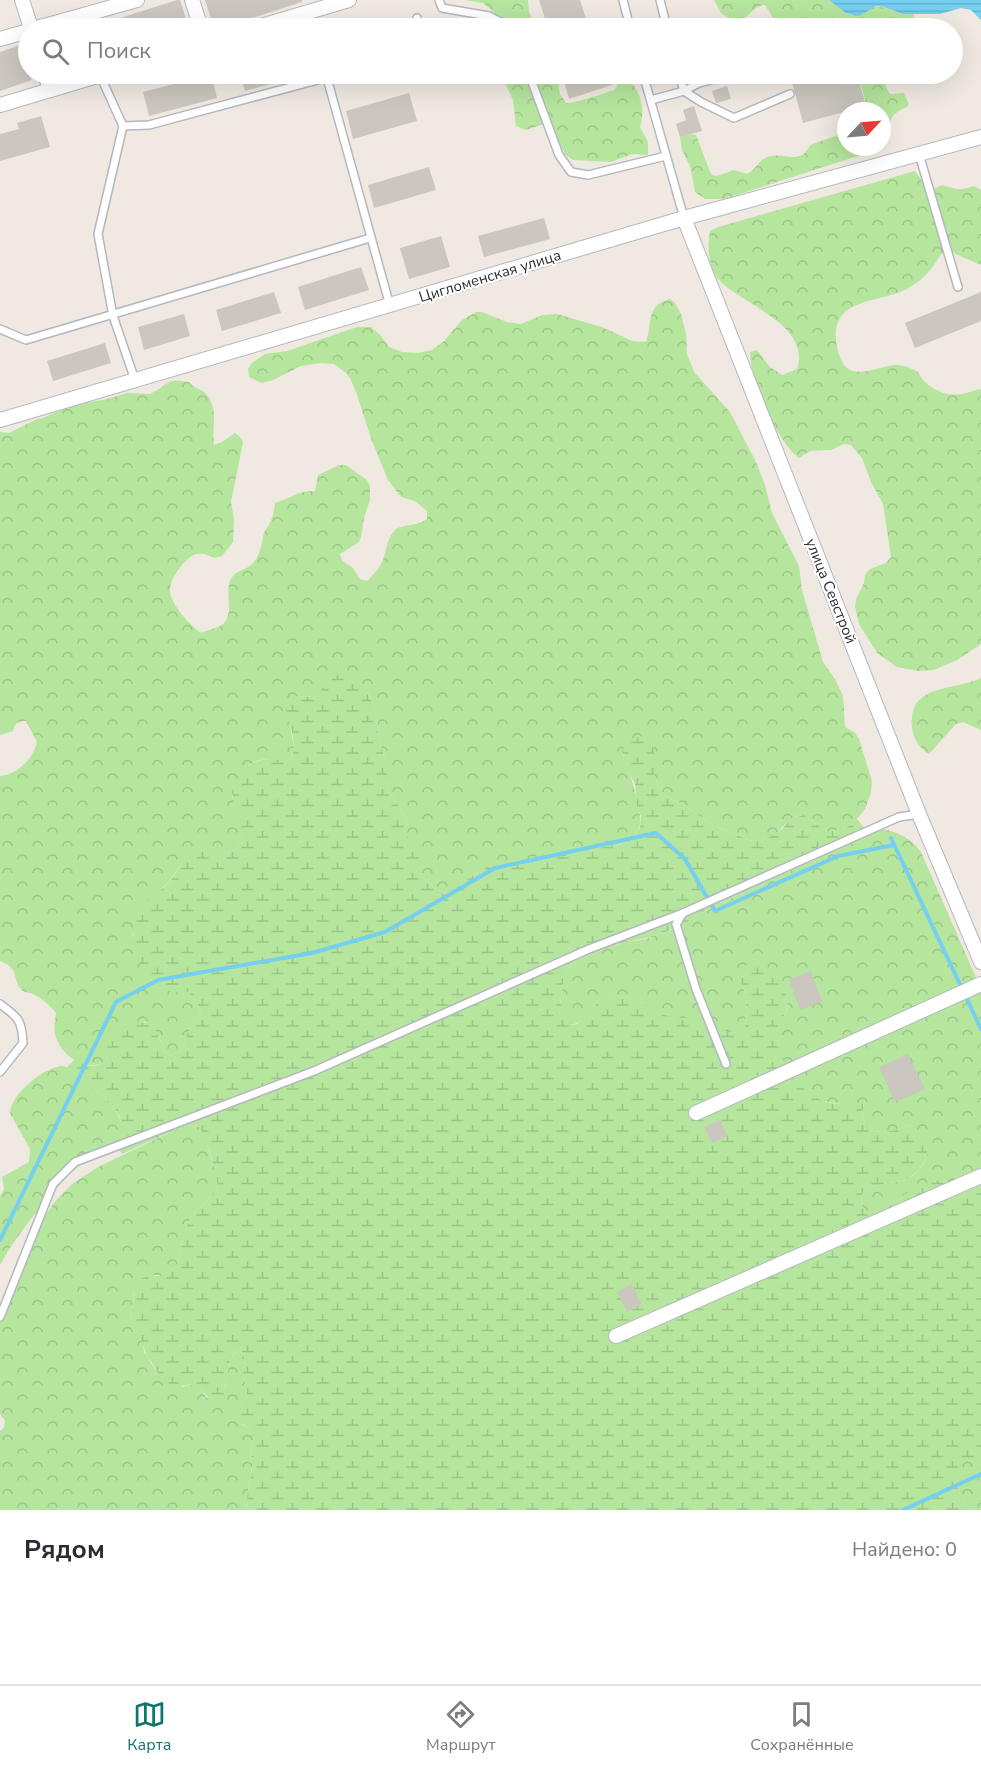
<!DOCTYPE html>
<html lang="ru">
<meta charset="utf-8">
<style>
body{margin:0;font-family:"Nunito Sans",sans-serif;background:#f2f2f3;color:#2b2b33}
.compass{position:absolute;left:837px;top:102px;width:54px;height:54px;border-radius:50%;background:#fff;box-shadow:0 6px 24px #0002;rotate:64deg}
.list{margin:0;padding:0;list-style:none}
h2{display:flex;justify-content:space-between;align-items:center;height:78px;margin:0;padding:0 24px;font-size:26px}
h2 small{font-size:20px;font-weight:400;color:#7c7c81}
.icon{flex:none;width:33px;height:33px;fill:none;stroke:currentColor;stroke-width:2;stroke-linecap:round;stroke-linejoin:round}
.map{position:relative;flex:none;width:981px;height:1510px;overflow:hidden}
.search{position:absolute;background:#fff;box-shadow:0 6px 24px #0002;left:18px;right:18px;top:18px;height:66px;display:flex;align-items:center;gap:15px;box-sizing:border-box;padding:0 21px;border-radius:33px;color:#7c7c81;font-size:22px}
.sheet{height:174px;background:#fff}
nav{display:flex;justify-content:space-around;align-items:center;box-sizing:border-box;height:84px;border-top:2px solid #e1e1e2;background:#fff;font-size:16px;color:#7c7c81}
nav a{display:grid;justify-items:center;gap:3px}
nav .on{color:#0f766e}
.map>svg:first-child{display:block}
.forest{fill:url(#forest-crowns)}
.wetland{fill:url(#wetland-marsh)}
.water{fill:url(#water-rules)}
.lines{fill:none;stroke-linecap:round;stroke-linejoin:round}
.stream{stroke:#75cff0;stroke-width:4}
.building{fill:#cbc7bf}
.service-casing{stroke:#b4b7c1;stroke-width:10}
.minor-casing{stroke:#b4b7c1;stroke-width:16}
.service{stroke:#fff;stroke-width:7}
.minor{stroke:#fff;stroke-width:14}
.labels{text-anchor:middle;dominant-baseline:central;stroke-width:4.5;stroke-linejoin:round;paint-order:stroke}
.street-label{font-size:15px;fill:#2e2e2e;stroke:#fff}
</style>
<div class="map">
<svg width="981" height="1510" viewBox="0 0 981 1510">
<defs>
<pattern id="forest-crowns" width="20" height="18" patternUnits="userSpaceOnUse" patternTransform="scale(1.5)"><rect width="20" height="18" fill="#b6e59e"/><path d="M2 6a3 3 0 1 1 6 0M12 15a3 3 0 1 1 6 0" fill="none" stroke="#9dc588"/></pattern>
<pattern id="wetland-marsh" width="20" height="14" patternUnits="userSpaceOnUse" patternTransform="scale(1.5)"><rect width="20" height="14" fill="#b6e59e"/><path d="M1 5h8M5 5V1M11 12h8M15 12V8" fill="none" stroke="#9dc588"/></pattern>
<pattern id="water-rules" width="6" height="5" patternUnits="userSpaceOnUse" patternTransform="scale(1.5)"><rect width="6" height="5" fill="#75cff0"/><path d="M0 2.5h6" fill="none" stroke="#66b2ce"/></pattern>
</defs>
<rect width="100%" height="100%" fill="#efe9e1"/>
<g class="forest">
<path d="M465 0H528L529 12 536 28H486L495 13 483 3Z"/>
<path d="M714 0H829L851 15H861L870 8 880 6 903 14 914 13 913 28H892L888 24 881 26 880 28H785L775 21 765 5C751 6 750 21 733 21L721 13Z"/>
<path d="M501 74H556L560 94 566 103C570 104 612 92 615 89 616 88 619 82 620 81L624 79 630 81C642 95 645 109 640 127L648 142V155L632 154 611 162 573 160C558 152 560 132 547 123L526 130 516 126 513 100Z"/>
<path d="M858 74H883L886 87 890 94 904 93 909 105C905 109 901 109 896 113 887 119 888 136 886 146L883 148 724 199H705L695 192 690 166 682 150 680 137 683 133 696 135 710 172 712 175 717 176 734 170 747 174C756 170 758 160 768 157 784 151 800 167 810 145L838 135 846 139V147H882V111H868Z"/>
<path d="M915 171 927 188 934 189 942 185C954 189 961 191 974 186L981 190V265L951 252 941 254C933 268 924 279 910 287 884 304 833 295 836 339 836 347 840 362 847 368 859 378 882 365 896 365 904 365 911 368 918 372 926 388 944 397 962 394 968 393 975 390 981 389V644L957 660 934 670 918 671 897 667 877 653 859 624 855 607 856 599 864 583 865 575 870 569 886 563 891 557 883 504 871 482 862 458 851 445 844 444 831 450 810 451 799 458C777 441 750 381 750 352L757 350 770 367 782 375 797 369C812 325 741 304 719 280 708 267 707 246 710 231L718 227Z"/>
<path d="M670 299 675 303 681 314 686 334 687 354 694 372 730 412 756 462 765 485 772 513 799 566 802 590 823 662 835 679 843 696 845 727 855 733 859 739 872 781 871 792 865 809 857 819 846 828 827 832 804 815 797 816 782 827 779 832 768 838 761 841 748 840 729 831 716 827 682 804 663 795 654 774 653 767 622 753C628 768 645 814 639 828 636 837 627 842 618 845 612 848 606 846 600 848 591 850 582 853 573 855 550 859 526 861 504 864L497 861 464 881 450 893C437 893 429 884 421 875 418 849 429 852 404 835L407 819 387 788V765L379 740 377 711 368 693 334 676 314 697 300 696 289 721 294 747 291 758 285 762C280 761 276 759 271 759 244 759 240 776 232 796 241 814 247 831 237 849L216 858 203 852 185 858 169 882 138 911 133 935 142 964 151 981 175 992 189 991 197 1002 201 1014 188 1032 182 1051 170 1056 165 1051 159 1037 146 1021C120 1030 110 1031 106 1061 87 1073 62 1057 56 1037 53 1030 55 1021 56 1013 50 1005 41 998 33 994 29 992 26 993 23 991 11 981 21 968 0 961V776C18 774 33 759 37 742L26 721C18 721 15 723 13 731L0 735V432L9 433 37 419 43 418 70 406 107 399 127 393 150 394C170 385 163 378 189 382 193 388 200 388 205 393 220 408 211 427 214 445L222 442 235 433 240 437 243 442 231 502 234 519 233 542 222 556 215 558C209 556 203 552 197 554 186 556 169 579 170 591 171 605 190 625 201 633 207 630 218 628 223 624 235 614 224 592 231 579 236 569 246 571 253 563 261 555 261 544 264 533 266 528 266 530 269 525 273 518 274 510 275 503 292 498 296 491 315 491L318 475 339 465H346L367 480 370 486V500L364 518 361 537 359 542 340 554 342 560 353 568 360 579 367 581C372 576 380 568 382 562 387 551 386 539 395 530 401 524 415 527 427 519V511L415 501 401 497 388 480 372 441 356 392 350 378 346 373 334 364 321 363 301 366 273 380 261 383 249 377 248 369 252 363 265 354 287 351 357 327H371L381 336 389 347 402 352 418 353 432 350 444 341 462 320 476 312H482L507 322 521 324 542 315 557 314 602 327 632 341 646 342C653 322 645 306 670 299Z"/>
<path d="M981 678V730L963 722 956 724 929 754C920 749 913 739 912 727 909 682 953 692 981 678Z"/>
<path d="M875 828C893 830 910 836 921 852L981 989V1175L953 1183 934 1180 905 1194 888 1210 870 1219 861 1203 863 1191C875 1184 886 1184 900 1181 912 1179 927 1166 927 1152 927 1144 915 1130 910 1124 895 1131 883 1135 867 1129L862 1114 864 1104C849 1105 827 1104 813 1097 792 1087 775 1054 777 1031 777 1024 782 1019 785 1014 793 997 779 980 769 968L735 973C750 994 746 1005 745 1029 739 1033 734 1033 727 1032 720 1031 714 1024 707 1022 694 1017 676 1020 666 1016 650 1010 637 995 619 995 597 995 588 1024 569 1025L560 1003 564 976 571 965 592 954 622 943 646 939 677 928 698 915 736 896 764 879Z"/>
<path d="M61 1066 67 1067 113 1105 123 1126 124 1134 121 1142 118 1148 110 1153 82 1164 69 1174 30 1220 11 1246 0 1265V1197L4 1189 2 1177 29 1162 30 1149 10 1113C11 1094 43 1068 61 1066Z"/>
<path d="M185 1125 198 1126 203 1130 217 1177 218 1189C212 1198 205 1202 197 1209 185 1220 181 1251 177 1266L161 1276 154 1275 134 1292 131 1322 143 1344 144 1352 157 1372 183 1387 190 1384 201 1390 207 1398 226 1387C225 1376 230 1354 240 1348L245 1359 243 1372 247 1390 246 1397 237 1411 242 1425 248 1427 254 1438C250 1450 252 1454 252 1466 251 1482 245 1494 248 1510H0V1431L4 1428 5 1421 0 1414V1312L40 1223 57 1199 72 1184 98 1167Z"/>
<path d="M966 1459 974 1462 981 1467V1510H967L958 1490V1465Z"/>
</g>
<path class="wetland" d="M346 672 364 686 377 711 379 740 387 765V788L407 819 404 835 418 844 422 850 421 875C429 884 437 893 450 893L464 881 497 861 504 864 573 855 595 848 617 846 634 837 640 827 641 816 637 805 635 784 625 765 622 747 625 742 643 736 649 739 654 745V774L663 795 682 804 716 827 729 831 748 840 761 841 779 832 792 818 804 815 827 832 846 828 857 819 867 831 764 879 736 896 698 915 683 925 652 937 621 943 592 954 571 965 564 976 560 1003 570 1025 577 1024C589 1014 600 996 618 995 635 994 650 1009 665 1015 676 1020 690 1016 702 1019 718 1024 728 1039 745 1029 746 1005 750 994 735 973L740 968 759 960C774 970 792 991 786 1011 784 1018 777 1023 777 1032 776 1046 782 1059 789 1071 808 1101 829 1107 864 1103L862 1114 867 1129C883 1135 895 1131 910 1124 915 1130 927 1143 927 1152 927 1165 912 1179 900 1181 886 1184 875 1184 863 1191L861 1203 870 1219 888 1210 905 1194 925 1183 934 1180 953 1183 981 1175V1467L974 1462 966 1459 958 1465V1490L967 1510H248C245 1494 251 1482 252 1466 252 1454 250 1450 254 1438L248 1427 237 1422V1411L246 1397 247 1390 243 1372 245 1359 240 1348C227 1356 226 1380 225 1394L212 1401 201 1390 190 1384 175 1388 160 1377 151 1361 147 1357 143 1344 131 1322 135 1286 141 1279 147 1276H161L177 1266C181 1251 185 1220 197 1209 205 1202 212 1198 218 1189 218 1178 206 1132 198 1126L185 1125 122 1154 118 1148 124 1134 120 1118 113 1105 67 1067 75 1059C86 1067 94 1068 106 1061 107 1053 108 1044 112 1037 119 1027 142 1020 152 1023L165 1051 170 1056 182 1051 188 1032 201 1014 197 1002 189 992C185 991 180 993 175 992 170 992 155 985 151 980 138 967 127 928 138 911 146 898 162 892 171 880 180 869 182 855 197 849L216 858 237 849C250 825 234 813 232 791 238 773 250 759 271 759 276 759 280 761 285 762L291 758C298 744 290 723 283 709 292 692 297 697 314 697L334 676Z"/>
<path class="water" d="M829 0H981V20L971 10 961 8 940 14H903L881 6H876L861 15 856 16 846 13Z"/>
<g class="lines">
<g class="stream">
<path d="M891 838 981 1029"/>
<path d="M0 1240 116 1002 158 980 312 953 385 932 495 868 656 833 685 859 715 911 838 856 894 845"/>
<path d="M903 1510 981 1474"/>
</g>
</g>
<g class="building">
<path d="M177 0H180L189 28H95V26Z"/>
<path d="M205 0H302V2L221 28H214Z"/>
<path d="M539 0H580L589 28H548Z"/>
<path d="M20 45 28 74 32 80 0 91V52Z"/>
<path d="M211 74 217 98 149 116 143 92Z"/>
<path d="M240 74H296V77L245 91Z"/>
<path d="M562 74H608L612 85 569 99Z"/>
<path d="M790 74H857L866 106 803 123Z"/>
<path d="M727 86 731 99 716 103 712 91Z"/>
<path d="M409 93 417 121 353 139 346 111Z"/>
<path d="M694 106 702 131 680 137 676 124 686 120 683 110Z"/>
<path d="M41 116 50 147 0 161V134L19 129 17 123Z"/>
<path d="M429 167 436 190 374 208 368 185Z"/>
<path d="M544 218 550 239 484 257 478 236Z"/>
<path d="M441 236 450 267 409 279 400 248Z"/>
<path d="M361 267 369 290 305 310 298 287Z"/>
<path d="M274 292 281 313 222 331 216 310Z"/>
<path d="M981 292V321L915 348 905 323Z"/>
<path d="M184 314 190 336 144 350 138 327Z"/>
<path d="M105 343 111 363 53 381 47 361Z"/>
<path d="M811 971 822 1002 800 1010 789 979Z"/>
<path d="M908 1054 925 1089 895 1102 879 1067Z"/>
<path d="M720 1120 727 1136 712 1143 704 1127Z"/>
<path d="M632 1284 642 1304 627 1312 617 1292Z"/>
</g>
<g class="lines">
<defs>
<g id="service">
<path d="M439 0 442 8 489 16 512 28"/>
<path d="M623 0 630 28"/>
<path d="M660 0 667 28"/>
<path d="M417 18V28"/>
<path d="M529 74 559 155 571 172 588 175 666 156"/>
<path d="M643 74 684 218"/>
<path d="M327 78 390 306"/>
<path d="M104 84 123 126 149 125 340 74"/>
<path d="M684 91 701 102 734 118 790 94"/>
<path d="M684 91 699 83 734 74"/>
<path d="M651 100 684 91 679 74"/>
<path d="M123 126 98 234 113 316 135 380"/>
<path d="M919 154 958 287"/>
<path d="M0 329 26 340 370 238"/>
<path d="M683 913 676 924 696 989 726 1064"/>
<path d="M0 1004C18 1017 22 1020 23 1043L0 1072"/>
<path d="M0 1317 53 1184 75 1162 314 1071 589 949 683 913 899 817 919 814"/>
</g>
<g id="minor">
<path d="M22 0 31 28"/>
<path d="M192 0 201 28"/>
<path d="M37 28 137 0"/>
<path d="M254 28 349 0"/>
<path d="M0 39 28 31"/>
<path d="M45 74 50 90"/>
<path d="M0 105 104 74"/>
<path d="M684 218 919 814 981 962"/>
<path d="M0 420 684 218 981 137"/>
<path d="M696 1113 981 984"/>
<path d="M616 1336 981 1176"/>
</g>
</defs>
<use href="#service" class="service-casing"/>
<use href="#minor" class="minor-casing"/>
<use href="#service" class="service"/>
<use href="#minor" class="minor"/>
</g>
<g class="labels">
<g class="street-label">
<text transform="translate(490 276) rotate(-17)">Цигломенская улица</text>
<text transform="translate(831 591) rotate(68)">улица Севстрой</text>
</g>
</g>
</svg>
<svg class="compass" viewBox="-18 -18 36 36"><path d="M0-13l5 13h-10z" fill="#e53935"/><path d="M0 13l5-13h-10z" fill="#7c7c81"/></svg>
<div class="search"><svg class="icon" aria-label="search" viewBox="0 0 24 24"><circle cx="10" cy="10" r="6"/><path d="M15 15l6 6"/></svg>Поиск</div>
</div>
<section class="sheet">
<h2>Рядом<small>Найдено: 0</small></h2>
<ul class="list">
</ul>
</section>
<nav>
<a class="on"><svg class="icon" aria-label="map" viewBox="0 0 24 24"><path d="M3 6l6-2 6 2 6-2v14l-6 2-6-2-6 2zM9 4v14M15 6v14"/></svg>Карта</a>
<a><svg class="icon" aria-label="directions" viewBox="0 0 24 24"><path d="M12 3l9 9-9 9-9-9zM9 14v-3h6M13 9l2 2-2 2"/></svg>Маршрут</a>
<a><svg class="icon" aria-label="saved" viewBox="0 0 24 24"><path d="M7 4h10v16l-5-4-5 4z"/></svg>Сохранённые</a>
</nav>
